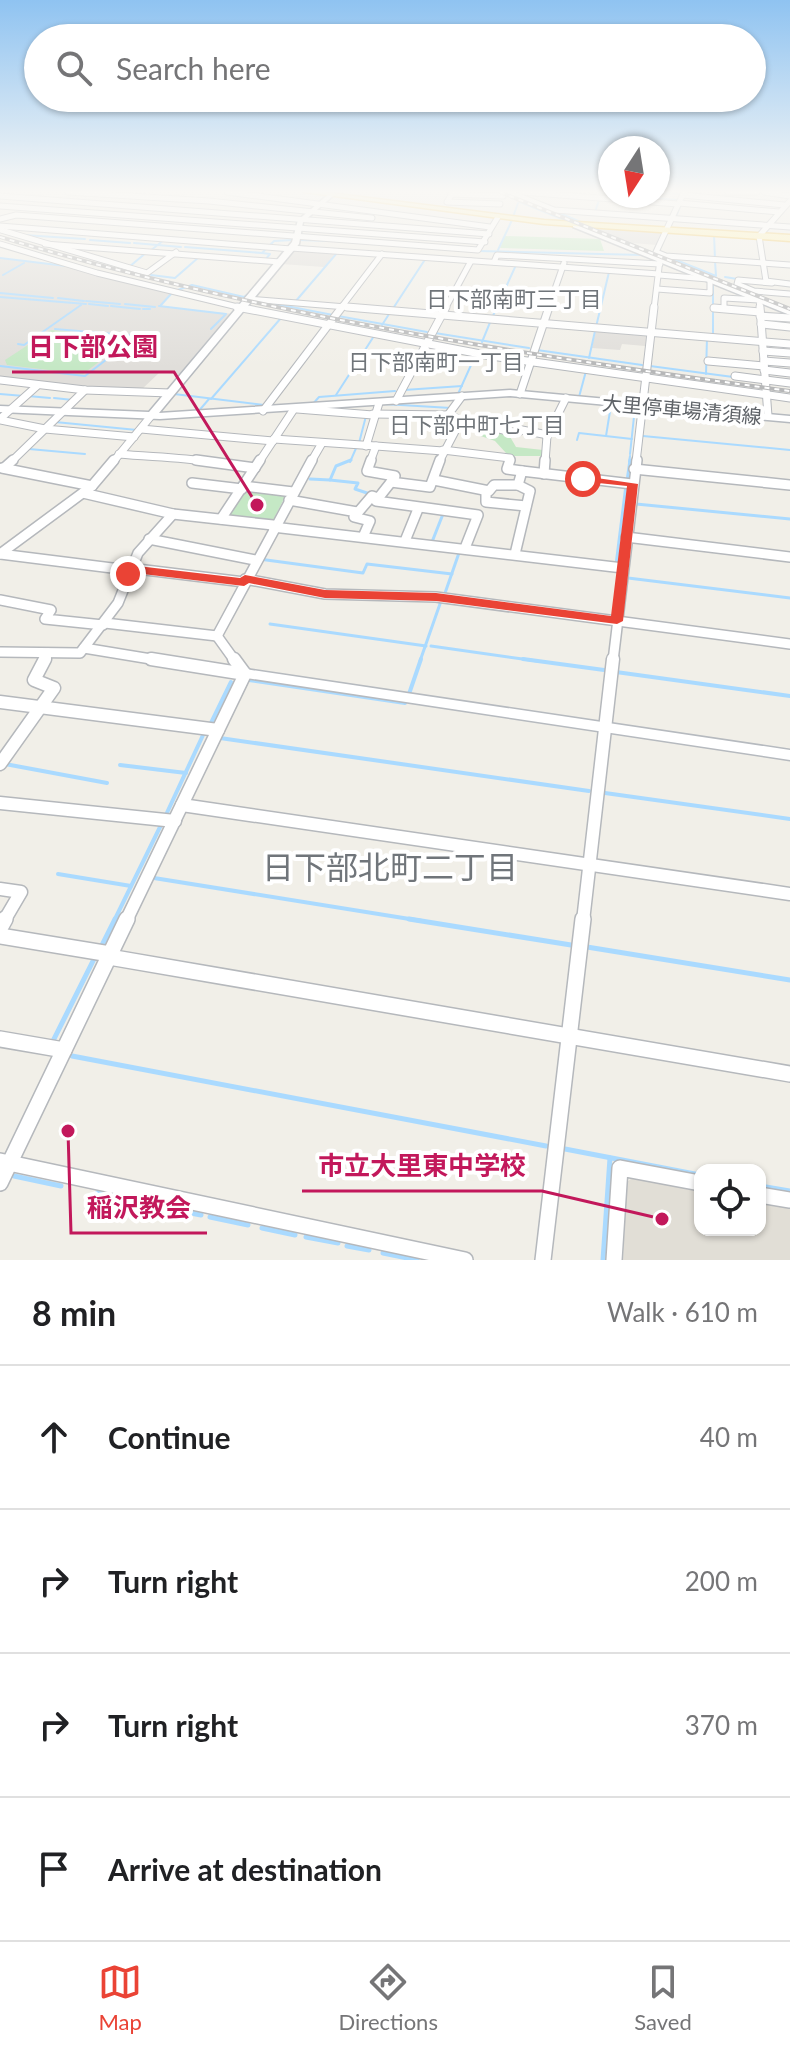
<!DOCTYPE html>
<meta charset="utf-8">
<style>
body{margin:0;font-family:Lato,"Noto Sans JP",sans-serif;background:#f2f2f2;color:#202124}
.controls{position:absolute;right:24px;bottom:24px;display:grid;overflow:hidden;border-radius:16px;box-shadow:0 2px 6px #0004}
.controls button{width:72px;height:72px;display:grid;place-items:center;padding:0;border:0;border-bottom:2px solid #e0e0e0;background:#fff;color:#202124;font:40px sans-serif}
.compass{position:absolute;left:598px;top:136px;width:72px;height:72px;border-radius:50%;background:#fff;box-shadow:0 2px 6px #0004;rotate:192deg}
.stop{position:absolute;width:24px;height:24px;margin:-18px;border:6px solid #ea4335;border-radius:50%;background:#fff}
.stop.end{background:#ea4335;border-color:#fff;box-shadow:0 2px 8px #0008}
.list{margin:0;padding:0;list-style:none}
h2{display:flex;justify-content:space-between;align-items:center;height:104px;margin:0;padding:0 32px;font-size:34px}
h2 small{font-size:26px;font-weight:400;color:#757577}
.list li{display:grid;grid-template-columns:52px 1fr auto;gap:24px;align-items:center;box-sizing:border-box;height:144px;padding:0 32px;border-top:2px solid #e0e0e0}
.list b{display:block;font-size:30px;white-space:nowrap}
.list em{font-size:26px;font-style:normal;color:#757577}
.icon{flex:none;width:44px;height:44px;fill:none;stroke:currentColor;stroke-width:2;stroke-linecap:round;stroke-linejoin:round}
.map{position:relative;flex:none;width:790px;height:1260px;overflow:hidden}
.search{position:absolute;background:#fff;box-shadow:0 2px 6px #0004;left:24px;right:24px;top:24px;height:88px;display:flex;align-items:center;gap:20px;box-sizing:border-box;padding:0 28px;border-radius:44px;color:#757577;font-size:30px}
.sheet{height:680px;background:#fff}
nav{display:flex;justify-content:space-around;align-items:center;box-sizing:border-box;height:112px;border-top:2px solid #e0e0e0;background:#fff;font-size:22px;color:#757577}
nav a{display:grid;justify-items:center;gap:4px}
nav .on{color:#ea4335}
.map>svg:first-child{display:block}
.industrial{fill:#e0deda}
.education{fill:#e1ded6}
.green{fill:#c5e8c5}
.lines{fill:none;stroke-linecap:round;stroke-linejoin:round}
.stream-far3{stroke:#aadaff;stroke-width:2}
.stream-far2{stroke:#aadaff;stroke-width:3}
.stream-far1{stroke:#aadaff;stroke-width:4}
.stream{stroke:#aadaff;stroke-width:5}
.street-far4-casing{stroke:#b5b8bc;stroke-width:7}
.street-far3-casing{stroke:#b5b8bc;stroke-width:9}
.street-far2-casing{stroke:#b5b8bc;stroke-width:12}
.street-far1-casing{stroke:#b5b8bc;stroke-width:15}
.street-casing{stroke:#b5b8bc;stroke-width:18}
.secondary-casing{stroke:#b6babf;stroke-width:3}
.primary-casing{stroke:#f2c960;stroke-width:3}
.street-far4{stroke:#fff;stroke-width:5}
.street-far3{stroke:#fff;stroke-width:7}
.street-far2{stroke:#fff;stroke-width:9}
.street-far1{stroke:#fff;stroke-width:12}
.street{stroke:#fff;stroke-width:15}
.secondary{fill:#fff;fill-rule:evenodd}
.primary{fill:#fff2af;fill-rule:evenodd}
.rail-casing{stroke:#b6b7b8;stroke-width:4}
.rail{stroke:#fff;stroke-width:2;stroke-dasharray:5;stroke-linecap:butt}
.route{fill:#ea4335}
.labels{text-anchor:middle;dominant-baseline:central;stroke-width:8;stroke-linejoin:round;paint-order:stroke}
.far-street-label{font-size:20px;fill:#5f6368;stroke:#fff}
.far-neighbourhood-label{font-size:22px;fill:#70757a;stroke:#fff}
.near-neighbourhood-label{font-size:32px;fill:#70757a;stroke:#fff}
.leader{fill:none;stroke:#c2185b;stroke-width:3}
.callout-dot{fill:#c2185b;stroke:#fff;stroke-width:3}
.callout-label{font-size:26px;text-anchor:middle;font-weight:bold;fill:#c2185b;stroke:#fff;stroke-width:8;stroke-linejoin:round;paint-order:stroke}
</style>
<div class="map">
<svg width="790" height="1260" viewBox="0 0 790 1260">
<rect width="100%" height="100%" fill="#f1efe8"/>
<g class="industrial">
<path d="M593 227 663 231 657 245 632 243Z"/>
<path d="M293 249 337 252 324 267 281 264Z"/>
<path d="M0 258 63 266 171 293 160 306 233 314 182 375 160 372 141 390 0 379Z"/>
<path d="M596 329 647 333 645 346 622 344 620 350 592 348Z"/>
</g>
<path class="education" d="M632 1178 700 1191V1230H760V1202L790 1208V1260H623L627 1182Z"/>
<g class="green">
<path d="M505 236 600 239 604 251 500 248Z"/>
<path d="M51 330 131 337 83 374 7 365 5 360Z"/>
<path d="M489 431 509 435 516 447 543 450 544 456H502L506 453 495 441 478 435Z"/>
<path d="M245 489 287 493 271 524 227 518Z"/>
</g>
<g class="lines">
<g class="stream-far3">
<path d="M658 192 680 194"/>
<path d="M600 193 610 194"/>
<path d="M629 196 677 200"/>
<path d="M520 202 572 223"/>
<path d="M557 212 583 223"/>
<path d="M595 212 600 197"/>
<path d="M513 217 518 203"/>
<path d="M676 217 681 204"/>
<path d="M714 234 715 259"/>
<path d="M23 235 85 239"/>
<path d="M90 240 130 243"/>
<path d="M300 240 332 241"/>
<path d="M134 243 181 247"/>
<path d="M269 246 274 241 293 240"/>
<path d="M185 247 262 253 267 248"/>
<path d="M498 250 512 220"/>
<path d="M150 251 164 240"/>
<path d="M479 251 643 255"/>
<path d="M262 253 270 254 265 260"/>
<path d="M0 258 66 266"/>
<path d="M671 258 716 276 715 261"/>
<path d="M129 267 147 252"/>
<path d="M3 275 24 263"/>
<path d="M151 275 175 278 199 257"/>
<path d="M725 277 737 279"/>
<path d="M713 283V337"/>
<path d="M175 291 192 285 244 297 248 294"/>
<path d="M0 293 53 298"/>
<path d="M0 297 86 304"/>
<path d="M58 298 84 301"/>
<path d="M86 301 120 304"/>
<path d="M295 302 337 253"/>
<path d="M89 304 108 306"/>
<path d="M125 304 155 307"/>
<path d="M276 304 333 315"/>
<path d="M161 305 171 294"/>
<path d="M111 306 140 309"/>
<path d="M159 306 226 314 211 329"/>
<path d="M143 309H150"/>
<path d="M392 310 426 258"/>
<path d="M338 316 427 332"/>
<path d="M492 318 516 265"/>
<path d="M382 325 391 311"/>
<path d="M596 327 609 272"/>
<path d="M435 333 529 348"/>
<path d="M145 336 157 337"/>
<path d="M482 342 491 320"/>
<path d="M18 344 24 345 81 305"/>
<path d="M537 350 642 365"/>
<path d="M589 358 595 331"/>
<path d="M0 366 85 376 137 336 55 329"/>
<path d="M650 366 733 377"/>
<path d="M706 374 707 338"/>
<path d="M404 390 462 386"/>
<path d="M0 394 24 396"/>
<path d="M174 394 264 405"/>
<path d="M458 394 476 354"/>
<path d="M336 395 374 336"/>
<path d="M28 396 50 398"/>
<path d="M579 397 586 371"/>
<path d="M54 398 73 400"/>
<path d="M211 399 281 318"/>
<path d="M384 404 451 408"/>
<path d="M312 405 319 397 395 391"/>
<path d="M197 413 209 399"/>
<path d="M55 422 137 430"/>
<path d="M606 436 611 405"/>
<path d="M643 436 790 450"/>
<path d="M577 440 579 433 632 439"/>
<path d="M359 443 366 416"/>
<path d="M29 449 85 454"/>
<path d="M630 454 635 407"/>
<path d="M350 462 357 446"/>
<path d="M629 462 630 456"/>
</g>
<g class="stream-far2">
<path d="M310 479 330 480 336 466 351 460"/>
<path d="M330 480 358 483 355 489 370 494"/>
<path d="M627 481 630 460"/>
<path d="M636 504 790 519"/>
<path d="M432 542 443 514"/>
<path d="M259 559 363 573 367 564 452 574"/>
<path d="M616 565 626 485"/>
<path d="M628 578 790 598"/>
<path d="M444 596 460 550"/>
<path d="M270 624 426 646"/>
<path d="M431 646 537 661"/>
<path d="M420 661 441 601"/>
</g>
<g class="stream-far1">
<path d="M523 659 604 670"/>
<path d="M616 672 790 696"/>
<path d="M249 680 405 703"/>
<path d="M409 694 421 659"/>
<path d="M210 725 231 682"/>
<path d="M220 738 589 791"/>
<path d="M5 764 107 783"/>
<path d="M120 765 186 773"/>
<path d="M605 793 790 819"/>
<path d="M165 817 204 733"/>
<path d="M58 874 131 886"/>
<path d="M154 878 422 921"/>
<path d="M114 921 161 825"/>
</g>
<g class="stream">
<path d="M409 919 571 945"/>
<path d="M101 947 115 919"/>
<path d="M587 947 790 980"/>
<path d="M53 1041 94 959"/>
<path d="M72 1056 546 1146"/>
<path d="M565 1149 700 1175"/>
<path d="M14 1176 61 1186"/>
<path d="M760 1186 790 1191"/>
<path d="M97 1193 148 1204"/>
<path d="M170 1209 201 1215"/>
<path d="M210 1217 248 1225"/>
<path d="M262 1228 295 1235"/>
<path d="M306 1237 338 1243"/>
<path d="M347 1246 369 1250"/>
<path d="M383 1253 417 1260"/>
<path d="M603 1260 610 1158"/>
</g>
<defs>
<g id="street-far4">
<path d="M68 192 209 201 372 218"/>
<path d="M227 192 490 227"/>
<path d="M453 192 447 202 500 204"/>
<path d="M509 192 554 210 790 227"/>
<path d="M521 192 678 204"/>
<path d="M684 192 656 252 666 256 790 265"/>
<path d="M728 192H757"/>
<path d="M764 192 790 196"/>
<path d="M451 194 503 196"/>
<path d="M683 195 784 205"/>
<path d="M0 196 489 234"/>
<path d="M790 201 759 236 766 281 790 284"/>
<path d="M679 203 779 212"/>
<path d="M0 206 485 242"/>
<path d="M0 219 16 215 478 250 498 217"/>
<path d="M0 226 291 249"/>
<path d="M1 230 147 273 176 252"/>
<path d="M0 244 97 273 246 309"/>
<path d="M45 244 280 262"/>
<path d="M291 248 659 274"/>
<path d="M494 262 497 255 660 264"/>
<path d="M659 275 708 279"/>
<path d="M772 283 738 280 737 284 754 291 790 294"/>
<path d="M657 289 710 293V280"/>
<path d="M249 299 371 309"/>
<path d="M714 308 728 309"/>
<path d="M340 309 382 254"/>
<path d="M445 309 471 261"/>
<path d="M548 309 564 263"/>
<path d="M654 309 660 259"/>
<path d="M724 309V298L759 300 760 309"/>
</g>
<g id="street-far3">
<path d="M237 307 491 356 790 398"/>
<path d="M347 307 790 344"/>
<path d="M760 307 768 416"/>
<path d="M714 308 760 312"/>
<path d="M760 316 790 318"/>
<path d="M761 324 790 327"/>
<path d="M763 351 790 353"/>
<path d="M708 361 764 366"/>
<path d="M764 361 790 363"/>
<path d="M764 370 790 373"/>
<path d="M735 376 790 383"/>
<path d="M0 380 85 390 170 393"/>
<path d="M520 394 549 307"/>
<path d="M396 401 446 307"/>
<path d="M297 409 373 415"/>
<path d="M263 411 342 307"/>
<path d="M373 414 448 415"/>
<path d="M0 419 38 385"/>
<path d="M0 420 45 429 134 437"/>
<path d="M461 420 516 433 522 430 548 435"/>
<path d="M141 429 273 441"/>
<path d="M274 439 376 446 370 462"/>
<path d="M366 446 379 403"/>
<path d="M376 446 443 451"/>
<path d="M443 450 510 458 509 462"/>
<path d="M119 454C150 457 179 457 210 462"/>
<path d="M11 462 85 390"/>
<path d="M113 462 151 416"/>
<path d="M259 462 294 409"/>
<path d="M311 462 322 443"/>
<path d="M439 462 461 420 448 415 462 396"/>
<path d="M545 462 547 436 566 398"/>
<path d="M636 462 654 307"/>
</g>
<g id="street-far2">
<path d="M196 460 255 468"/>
<path d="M371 460 367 471 395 476 391 482 430 487 440 460"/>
<path d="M510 460 507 469 522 471"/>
<path d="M2 468 92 486"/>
<path d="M4 468 13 460"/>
<path d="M634 469 790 485"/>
<path d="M544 474 545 460"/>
<path d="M434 480 489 491 494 485H518L522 471 632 484"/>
<path d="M391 482 376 501 478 515 465 548"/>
<path d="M192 483 242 489"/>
<path d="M243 486 293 492"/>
<path d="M486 491V502L526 506"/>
<path d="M83 493 173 514 273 525"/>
<path d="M289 500 357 512"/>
<path d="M221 519 260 460"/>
<path d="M273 527 623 568"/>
<path d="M363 537 370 521 354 517 372 496 378 498"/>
<path d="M626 537 790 557"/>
<path d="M149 539 255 560"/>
<path d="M405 541 418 509"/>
<path d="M0 554 92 486 114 460"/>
<path d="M0 554 128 570"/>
<path d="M515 554 530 491 518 485"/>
<path d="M129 568 244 582"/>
<path d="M245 579 325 594 436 597 790 644"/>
<path d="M0 600 51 610 45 619 103 625"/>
<path d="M105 623 217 636"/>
<path d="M217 636 312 460"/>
<path d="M217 636 235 661"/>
<path d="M84 648 163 661"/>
<path d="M0 652 80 653 118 603 138 553 173 514"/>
<path d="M44 661 48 653"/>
<path d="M613 661 637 460"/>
</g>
<g id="street-far1">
<path d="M151 659 245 674"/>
<path d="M234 659 245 674"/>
<path d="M0 702 218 730"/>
<path d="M0 764 54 688 34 680 45 659"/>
<path d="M0 803 175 821"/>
<path d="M182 805 790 894"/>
<path d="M0 889 21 892 4 921"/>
<path d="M126 921 245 674"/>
<path d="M583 921 613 659"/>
</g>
<g id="street">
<path d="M0 928 5 919"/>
<path d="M0 936 110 954"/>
<path d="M109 957 790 1074"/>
<path d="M0 1039 64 1050"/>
<path d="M0 1161 465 1260"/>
<path d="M0 1183 127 919"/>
<path d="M760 1195 790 1200"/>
<path d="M543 1260 583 919"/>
<path d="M614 1260 620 1168 700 1183"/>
</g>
<g id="secondary">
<path d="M329 194 334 195 303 222 299 244 159 413 510 390 790 416V422L510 396 160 419 0 412V406L149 412 292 242 298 220Z"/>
<path d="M573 223H579L790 309V315L573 227Z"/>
<path d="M245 669 790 750V760L240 677 238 674Z"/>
</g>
<path id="primary" d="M304 192H322L544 220 790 235V241L544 224Z"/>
</defs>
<use href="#street-far4" class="street-far4-casing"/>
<use href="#street-far3" class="street-far3-casing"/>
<use href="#street-far2" class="street-far2-casing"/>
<use href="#street-far1" class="street-far1-casing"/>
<use href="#street" class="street-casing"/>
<use href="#secondary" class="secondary-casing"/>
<use href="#primary" class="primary-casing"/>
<use href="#street-far4" class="street-far4"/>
<use href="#street-far3" class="street-far3"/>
<use href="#street-far2" class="street-far2"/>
<use href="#street-far1" class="street-far1"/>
<use href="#street" class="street"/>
<use href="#secondary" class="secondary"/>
<use href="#primary" class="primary"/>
<defs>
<g id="rail">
<path d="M500 192 790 309"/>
<path d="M0 237C259 315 523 355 790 391"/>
</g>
</defs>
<use href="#rail" class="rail-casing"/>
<use href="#rail" class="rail"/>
</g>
<linearGradient id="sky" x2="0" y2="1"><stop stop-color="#8fc3f1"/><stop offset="0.52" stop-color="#f9f8f5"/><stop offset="1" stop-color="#f9f8f5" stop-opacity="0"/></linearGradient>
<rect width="790" height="368" fill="url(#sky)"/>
<path class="route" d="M583 476 638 484 623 621 617 624 436 601 325 598 249 583 244 586 134 573 128 578 122 574 129 565 240 578 245 575 325 590 436 593 611 616 627 486 579 481Z"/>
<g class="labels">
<g class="far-street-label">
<text transform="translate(682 409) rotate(5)">大里停車場清須線</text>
</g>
<g class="far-neighbourhood-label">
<text x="514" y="298">日下部南町三丁目</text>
<text x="436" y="361">日下部南町一丁目</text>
<text x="477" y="424">日下部中町七丁目</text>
</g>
<g class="near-neighbourhood-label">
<text x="390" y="866">日下部北町二丁目</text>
</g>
</g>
<path class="leader" d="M257 505L174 372H12M662 1219L542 1191H302M68 1131L71 1233H207"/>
<g class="callout-dot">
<circle cx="257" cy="505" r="8"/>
<circle cx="662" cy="1219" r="8"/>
<circle cx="68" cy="1131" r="8"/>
</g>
<g class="callout-label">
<text x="93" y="356">日下部公園</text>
<text x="422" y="1175">市立大里東中学校</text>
<text x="139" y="1217">稲沢教会</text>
</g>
</svg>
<div class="controls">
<button><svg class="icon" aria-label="locate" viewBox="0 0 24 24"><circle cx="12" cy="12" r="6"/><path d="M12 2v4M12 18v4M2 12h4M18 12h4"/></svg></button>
</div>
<svg class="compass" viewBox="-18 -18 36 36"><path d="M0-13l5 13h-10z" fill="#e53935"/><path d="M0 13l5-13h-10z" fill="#757577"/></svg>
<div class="stop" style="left:583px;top:479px"></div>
<div class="stop end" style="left:128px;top:574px"></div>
<div class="search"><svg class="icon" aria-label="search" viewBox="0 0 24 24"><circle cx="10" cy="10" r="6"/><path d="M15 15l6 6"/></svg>Search here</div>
</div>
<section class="sheet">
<h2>8 min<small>Walk · 610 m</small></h2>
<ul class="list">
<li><svg class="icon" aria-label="ahead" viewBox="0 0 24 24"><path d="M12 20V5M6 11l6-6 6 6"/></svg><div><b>Continue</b></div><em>40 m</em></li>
<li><svg class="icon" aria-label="right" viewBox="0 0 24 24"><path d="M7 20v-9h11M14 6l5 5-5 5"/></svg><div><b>Turn right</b></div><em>200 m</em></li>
<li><svg class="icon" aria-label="right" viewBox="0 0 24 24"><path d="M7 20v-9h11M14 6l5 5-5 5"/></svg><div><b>Turn right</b></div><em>370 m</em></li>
<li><svg class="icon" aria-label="arrive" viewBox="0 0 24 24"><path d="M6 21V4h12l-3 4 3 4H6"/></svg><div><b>Arrive at destination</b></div></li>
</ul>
</section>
<nav>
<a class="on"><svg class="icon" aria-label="map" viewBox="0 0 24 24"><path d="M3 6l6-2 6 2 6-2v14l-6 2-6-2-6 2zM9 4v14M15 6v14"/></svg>Map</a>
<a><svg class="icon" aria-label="directions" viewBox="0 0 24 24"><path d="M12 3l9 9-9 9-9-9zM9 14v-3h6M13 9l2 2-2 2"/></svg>Directions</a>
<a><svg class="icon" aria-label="saved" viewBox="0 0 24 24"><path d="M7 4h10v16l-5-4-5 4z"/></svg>Saved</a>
</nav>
